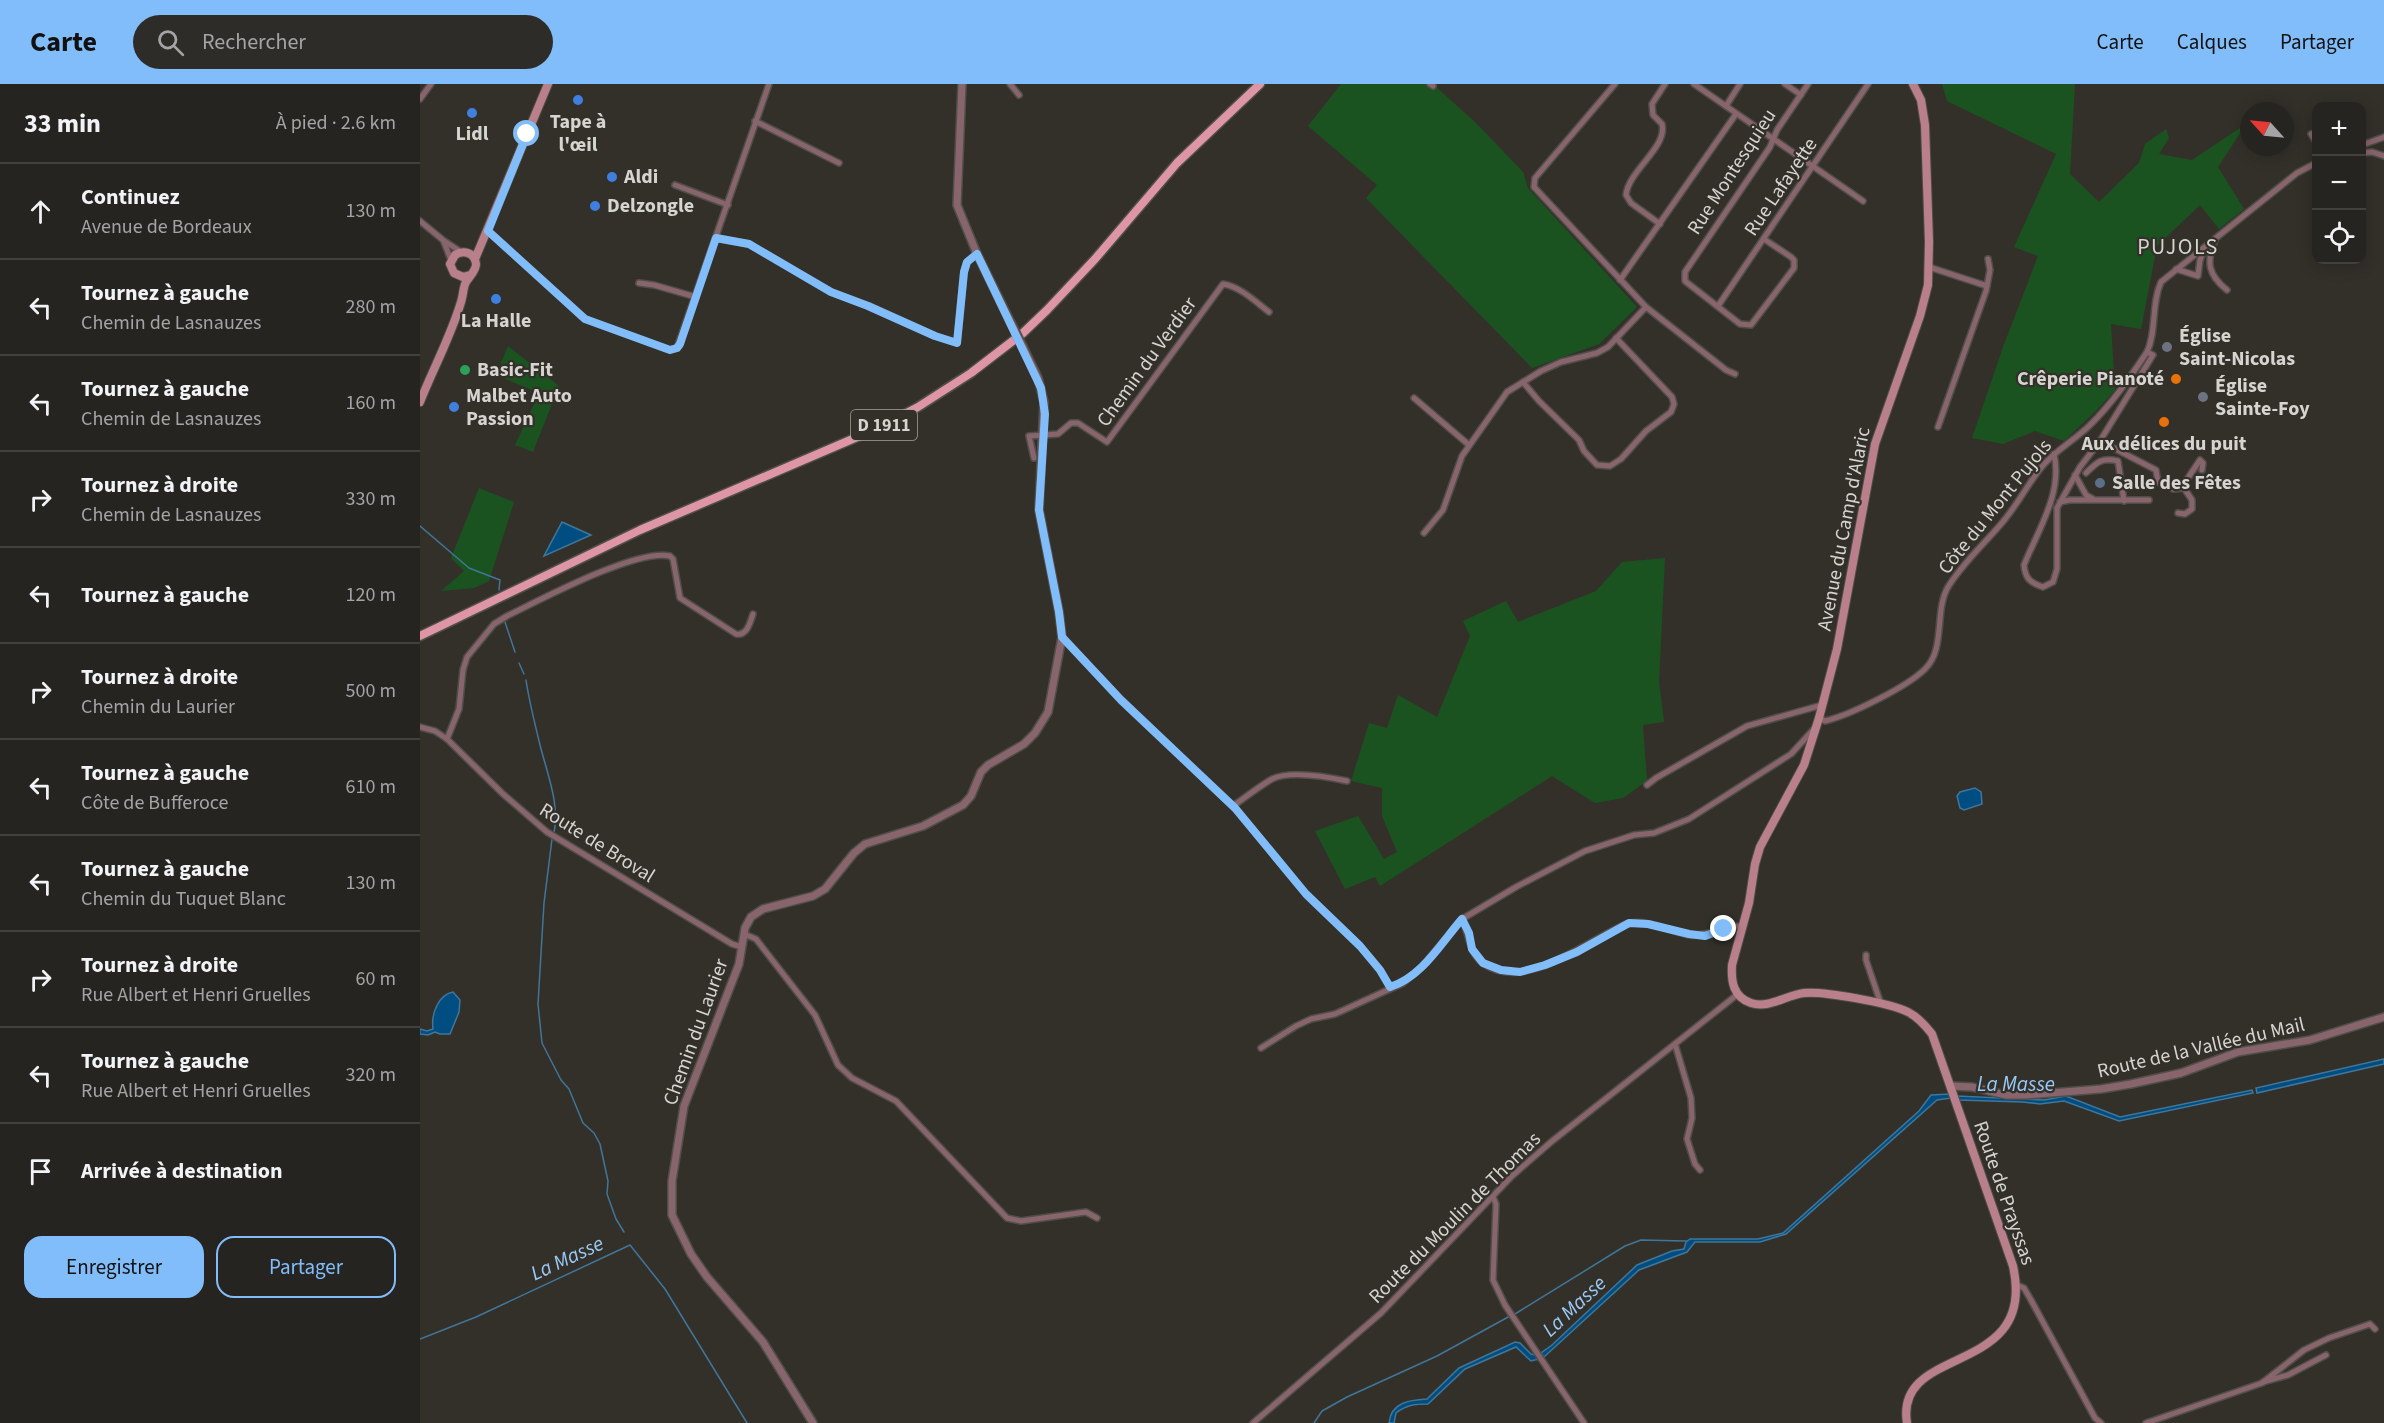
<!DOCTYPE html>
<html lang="fr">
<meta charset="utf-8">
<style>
body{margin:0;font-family:"Source Sans 3",sans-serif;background:#2e2c29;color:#f1f3f6}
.controls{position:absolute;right:18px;top:18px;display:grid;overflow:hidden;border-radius:12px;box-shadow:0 3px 15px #0003}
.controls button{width:54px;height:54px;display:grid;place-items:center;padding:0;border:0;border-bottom:2px solid #42413e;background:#262420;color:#f1f3f6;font:30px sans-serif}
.compass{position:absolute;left:1820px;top:18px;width:54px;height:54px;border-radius:50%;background:#262420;box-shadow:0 3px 15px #0003;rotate:297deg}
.stop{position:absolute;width:18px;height:18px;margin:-14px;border:4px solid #80bdfa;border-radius:50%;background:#fff}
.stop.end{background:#80bdfa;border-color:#fff;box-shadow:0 2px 6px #0008}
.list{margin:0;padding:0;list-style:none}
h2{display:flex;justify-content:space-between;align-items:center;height:78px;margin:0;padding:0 24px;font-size:26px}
h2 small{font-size:20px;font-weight:400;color:#a4a4a5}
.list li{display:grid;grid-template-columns:39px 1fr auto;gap:18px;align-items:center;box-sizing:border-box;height:96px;padding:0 24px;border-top:2px solid #42413e}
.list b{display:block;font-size:22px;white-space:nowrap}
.list p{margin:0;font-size:20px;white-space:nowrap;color:#a4a4a5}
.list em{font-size:20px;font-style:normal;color:#a4a4a5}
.actions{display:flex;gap:12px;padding:18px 24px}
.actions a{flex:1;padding:14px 0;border:2px solid #80bdfa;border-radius:18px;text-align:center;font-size:21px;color:#80bdfa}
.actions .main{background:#80bdfa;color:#111}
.icon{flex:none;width:33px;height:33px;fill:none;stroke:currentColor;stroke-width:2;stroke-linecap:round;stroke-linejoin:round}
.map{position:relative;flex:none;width:1964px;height:1339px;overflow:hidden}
header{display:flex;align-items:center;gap:36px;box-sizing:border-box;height:84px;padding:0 30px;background:#80bdfa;color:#111}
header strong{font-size:28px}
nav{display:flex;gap:33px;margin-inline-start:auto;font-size:21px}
.search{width:420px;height:54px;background:#2e2c29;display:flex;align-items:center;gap:15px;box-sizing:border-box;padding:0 21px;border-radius:33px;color:#a4a4a5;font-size:22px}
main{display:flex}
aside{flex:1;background:#262420}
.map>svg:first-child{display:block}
.green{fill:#1b5320}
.water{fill:#004e81;stroke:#407699;stroke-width:1.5}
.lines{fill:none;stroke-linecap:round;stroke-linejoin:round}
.stream{stroke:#407699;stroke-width:1.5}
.minor-casing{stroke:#504e48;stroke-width:8}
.tertiary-casing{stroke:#504e48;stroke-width:10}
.secondary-casing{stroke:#504e48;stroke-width:10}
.primary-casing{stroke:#504e48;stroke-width:11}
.minor{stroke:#88646c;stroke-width:5}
.tertiary{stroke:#88646c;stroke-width:7}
.secondary{stroke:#b9808c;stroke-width:8}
.primary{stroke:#de95a6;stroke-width:8}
.tertiary-bridge-casing{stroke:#504e48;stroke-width:10;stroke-linecap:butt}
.tertiary-bridge{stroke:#88646c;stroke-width:7}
.route{stroke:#80bdfa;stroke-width:8}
.shop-dot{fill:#3f7fe0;stroke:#33302a;stroke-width:2}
.worship-dot{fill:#6b7280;stroke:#33302a;stroke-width:2}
.leisure-dot{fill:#2e9e5b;stroke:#33302a;stroke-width:2}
.food-dot{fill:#e8710a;stroke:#33302a;stroke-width:2}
.service-dot{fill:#5c6f8a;stroke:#33302a;stroke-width:2}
.labels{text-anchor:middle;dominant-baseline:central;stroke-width:4.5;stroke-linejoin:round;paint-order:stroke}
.shield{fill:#33302a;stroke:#a5a39e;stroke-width:1.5}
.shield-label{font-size:18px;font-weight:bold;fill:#d6d4d0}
.poi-label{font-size:20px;font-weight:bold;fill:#d6d4d0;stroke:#33302a;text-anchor:start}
.street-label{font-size:20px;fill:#d6d4d0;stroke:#33302a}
.water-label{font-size:21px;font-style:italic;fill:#99caf7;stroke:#33302a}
.quarter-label{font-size:22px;letter-spacing:1.5px;fill:#d6d4d0;stroke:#33302a}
</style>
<header>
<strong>Carte</strong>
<div class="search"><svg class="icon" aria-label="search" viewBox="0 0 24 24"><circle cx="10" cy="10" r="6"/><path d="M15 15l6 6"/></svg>Rechercher</div>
<nav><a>Carte</a><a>Calques</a><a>Partager</a></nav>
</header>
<main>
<aside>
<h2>33 min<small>À pied · 2.6 km</small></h2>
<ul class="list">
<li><svg class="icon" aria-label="ahead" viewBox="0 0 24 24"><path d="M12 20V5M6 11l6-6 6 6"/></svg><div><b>Continuez</b><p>Avenue de Bordeaux</p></div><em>130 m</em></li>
<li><svg class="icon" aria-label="left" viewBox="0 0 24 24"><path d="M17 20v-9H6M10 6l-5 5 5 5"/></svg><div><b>Tournez à gauche</b><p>Chemin de Lasnauzes</p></div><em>280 m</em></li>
<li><svg class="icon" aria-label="left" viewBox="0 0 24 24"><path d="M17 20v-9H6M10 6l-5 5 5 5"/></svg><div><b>Tournez à gauche</b><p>Chemin de Lasnauzes</p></div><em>160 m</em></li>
<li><svg class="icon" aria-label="right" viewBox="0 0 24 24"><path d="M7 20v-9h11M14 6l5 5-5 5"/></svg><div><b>Tournez à droite</b><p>Chemin de Lasnauzes</p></div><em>330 m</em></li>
<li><svg class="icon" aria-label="left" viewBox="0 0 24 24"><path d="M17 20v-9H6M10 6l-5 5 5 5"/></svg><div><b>Tournez à gauche</b></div><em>120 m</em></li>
<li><svg class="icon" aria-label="right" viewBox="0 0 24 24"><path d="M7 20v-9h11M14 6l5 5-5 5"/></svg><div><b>Tournez à droite</b><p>Chemin du Laurier</p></div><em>500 m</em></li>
<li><svg class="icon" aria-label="left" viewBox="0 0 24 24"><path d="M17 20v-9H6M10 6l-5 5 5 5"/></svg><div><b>Tournez à gauche</b><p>Côte de Bufferoce</p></div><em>610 m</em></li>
<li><svg class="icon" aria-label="left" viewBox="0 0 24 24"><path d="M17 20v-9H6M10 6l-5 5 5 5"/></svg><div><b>Tournez à gauche</b><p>Chemin du Tuquet Blanc</p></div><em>130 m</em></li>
<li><svg class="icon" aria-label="right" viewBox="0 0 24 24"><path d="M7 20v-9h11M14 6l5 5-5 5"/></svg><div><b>Tournez à droite</b><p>Rue Albert et Henri Gruelles</p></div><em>60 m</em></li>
<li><svg class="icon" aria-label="left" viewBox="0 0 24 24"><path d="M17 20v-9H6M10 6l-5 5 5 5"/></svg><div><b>Tournez à gauche</b><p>Rue Albert et Henri Gruelles</p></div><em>320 m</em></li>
<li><svg class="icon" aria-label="arrive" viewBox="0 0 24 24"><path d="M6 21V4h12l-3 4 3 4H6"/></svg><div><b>Arrivée à destination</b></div></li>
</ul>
<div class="actions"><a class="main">Enregistrer</a><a>Partager</a></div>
</aside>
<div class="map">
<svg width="1964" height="1339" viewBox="0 0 1964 1339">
<rect width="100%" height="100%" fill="#33302a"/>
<g class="green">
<path d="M921 0H1010L1016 3 1054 37 1103 88 1108 104 1217 223 1179 260 1112 284 946 114 957 101 888 42Z"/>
<path d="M1522 0H1655L1650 90 1679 118 1719 79 1725 60 1746 45 1749 54 1739 70 1772 76 1826 40 1798 83 1824 125 1799 145 1780 121 1737 162 1721 245 1691 240 1695 306 1676 327 1644 357 1615 347 1583 360 1552 354 1583 263 1618 172 1594 163 1636 70 1527 17Z"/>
<path d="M88 262 139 302 113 368 95 361 119 309 76 291Z"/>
<path d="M59 404 94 418 69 497 54 504 21 507 44 487 31 474Z"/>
<path d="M1245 474 1239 598 1244 638 1223 641 1227 697 1203 714 1175 719 1132 692 960 802 955 793 925 805 895 747 938 732 964 775 977 768 962 732V704L931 697 949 639 967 644 978 611 1017 633 1050 552 1043 537 1086 517 1098 538 1176 507 1202 478Z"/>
</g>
<g class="water">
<path d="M142 438 171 451 124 472Z"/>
<path d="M1555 704 1561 708 1562 720 1544 726 1540 724 1537 712 1540 708Z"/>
<path d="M33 908 40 916 39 928 30 950H20L15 948 8 951 0 950V945L7 947 13 945C11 930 18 911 33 908Z"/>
<path d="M1964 975V980L1837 1009 1836 1004Z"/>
<path d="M1832 1006 1833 1009 1699 1037 1644 1017 1620 1020 1602 1018 1538 1016 1537 1012 1624 1016 1646 1012 1700 1033Z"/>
<path d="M1530 1010 1532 1014 1517 1016 1366 1150 1340 1158H1275L1267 1168 1219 1186 1124 1273 1121 1269 1132 1261 1217 1181 1252 1167 1264 1165 1266 1158 1270 1155H1338L1363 1149 1499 1027 1511 1011Z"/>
<path d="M1095 1258 1100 1259 1111 1270 1116 1271 1119 1275 1111 1277 1096 1263 1045 1285 1008 1320C995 1320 986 1321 976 1329L974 1339H969C971 1318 990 1316 1007 1315L1039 1284Z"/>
</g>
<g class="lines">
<g class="stream">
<path d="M0 442 49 484 80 496 79 506"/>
<path d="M85 538 95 568"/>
<path d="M99 579 104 590"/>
<path d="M106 596C109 617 115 640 120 661 127 689 140 720 134 749"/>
<path d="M132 755 124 819 118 920 122 959 141 996 149 1005 163 1039 174 1049 180 1060 188 1097 187 1110 196 1135 204 1148"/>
<path d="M1095 1230 1205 1162 1221 1156 1266 1157"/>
<path d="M0 1255 56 1233 210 1161 245 1205 327 1339"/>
<path d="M894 1339 902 1327 927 1313 1017 1272 1090 1232"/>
</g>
<defs>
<g id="minor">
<path d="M590 0 599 11"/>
<path d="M1010 0 1013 2"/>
<path d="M1195 0 1115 94 1114 103 1226 223 1306 286 1315 290"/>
<path d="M1274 0 1443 117"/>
<path d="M1365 0 1381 11"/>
<path d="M0 15 11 0"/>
<path d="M1306 22 1320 0"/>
<path d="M335 37 419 79"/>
<path d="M1891 50 1896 58"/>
<path d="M1942 61 1964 53"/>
<path d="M1942 69 1952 68 1964 72"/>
<path d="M255 101 308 121"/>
<path d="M0 137 23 156 41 168"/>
<path d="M1240 140 1211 119 1206 111C1208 87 1248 63 1242 40L1233 31 1232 20 1245 0"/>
<path d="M68 147 165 235 250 266 257 264 349 0"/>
<path d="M296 154 329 160 411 208 449 222 515 252 537 259 544 188 547 178 557 170"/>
<path d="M1344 155 1371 173 1374 176V184L1331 241 1320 240 1265 197V188L1350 63 1357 46 1388 0"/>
<path d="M1795 156C1786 178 1788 191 1807 206"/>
<path d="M24 158 31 176"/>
<path d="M1509 183 1567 202"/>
<path d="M1756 185 1778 192 1780 176 1785 164"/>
<path d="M1200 196 1316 30"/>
<path d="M219 199 234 201 276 213"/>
<path d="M1298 222 1448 0"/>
<path d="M1103 298 1119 317 1159 356 1164 367 1177 381 1190 382 1201 375 1226 347 1251 328 1254 320 1252 313 1196 254"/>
<path d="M994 314 1049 361"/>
<path d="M1518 343 1566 207 1570 186 1568 175"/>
<path d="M1680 357 1736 386 1738 398 1753 405 1764 404"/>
<path d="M1634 370C1643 409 1618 446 1604 481 1605 494 1610 499 1623 503L1633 498 1637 485V424L1660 383 1680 357 1733 271 1727 268"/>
<path d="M614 374 609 352 638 350 651 339H658L687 358 803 200C819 202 836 218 849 228"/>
<path d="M1666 389C1677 378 1682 373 1698 377L1704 417"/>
<path d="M1655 391 1666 411 1673 415"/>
<path d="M1764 404 1766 397 1780 376 1783 379 1782 386"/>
<path d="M1640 418 1650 416H1729"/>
<path d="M1758 429 1765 430 1772 425V416L1764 404"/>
<path d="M1004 449 1023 426 1042 372 1087 308 1121 287 1141 278 1177 269 1188 263 1226 223"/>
<path d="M642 553 701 616 815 724 886 810 940 862 960 886 970 903"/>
<path d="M1399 634 1405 637C1430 631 1487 603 1505 585 1526 565 1514 527 1528 503 1542 480 1563 461 1581 440 1596 423 1606 403 1620 385 1633 368 1652 358 1668 343 1691 321 1709 295 1727 268 1737 247 1731 220 1741 198L1877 89 1896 79"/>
<path d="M0 643 15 647 27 655 83 710 127 748 312 860 322 863"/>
<path d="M27 655 39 625 43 586 47 573 74 540 87 532C120 516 217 464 250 472L253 475 260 514 316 550C327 552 330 539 333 530"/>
<path d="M1227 701 1236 694 1327 642 1402 621"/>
<path d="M813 722C826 713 838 703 852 695 870 686 908 693 927 697"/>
<path d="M1042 835C1049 849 1049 869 1063 879 1105 910 1170 854 1207 840 1223 834 1253 848 1270 851 1289 853 1304 841 1323 842"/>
<path d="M324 850 336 855 395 931 418 981 432 994 476 1017 587 1134 601 1137 666 1128 677 1134"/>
<path d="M1446 871V876L1461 920"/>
<path d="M1255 960 1271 1014 1272 1034 1267 1055 1275 1080 1280 1086"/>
<path d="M841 964 876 942 891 935 915 930 983 899 1001 884 1042 835 1096 803 1165 767 1214 751 1234 749 1269 735 1371 670 1394 645"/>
<path d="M1073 1113 1076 1120 1073 1196 1085 1221 1164 1339"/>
<path d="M1597 1201 1604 1204 1611 1216 1675 1334 1681 1339"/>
<path d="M1843 1298 1868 1291 1906 1271"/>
<path d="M833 1339 961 1229 1092 1092 1131 1058 1318 910"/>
<path d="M1726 1339 1842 1299 1884 1266 1909 1254 1950 1240 1955 1245"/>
</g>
<g id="tertiary">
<path d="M542 0 537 121 557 170 590 237"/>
<path d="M1531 1002 1552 1003 1586 1011H1605L1681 1005 1711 1000 1761 989 1818 968 1890 956 1964 933"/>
<path d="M393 1339 343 1258 287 1193 271 1170 252 1131V1097L264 1022 319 880 325 844 331 833 343 825 393 812 405 805 434 769 445 760 503 742 543 721 551 712 561 688 568 681 604 660 615 649 628 628 642 553 639 528 619 426 624 318 618 294 603 263"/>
</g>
<g id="secondary">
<path d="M55 175 128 0"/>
<path d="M0 318C13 285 31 252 41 218 43 212 43 206 45 200 48 193 56 188 56 180 55 168 43 166 35 171L30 180 34 189 43 193 50 191"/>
<path d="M1487 1339C1474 1259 1618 1294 1593 1182L1512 950C1505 941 1498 933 1488 928 1470 919 1404 907 1384 909 1366 911 1349 925 1331 919 1313 913 1311 897 1312 881L1329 819 1335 780 1340 763 1384 681 1399 634 1417 565 1455 360 1500 232 1508 201 1509 158 1505 41 1501 16 1493 0"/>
</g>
<path id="primary" d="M0 552 220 446 456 345 498 323 551 289 603 249 627 226 675 175 757 79 840 0"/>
</defs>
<use href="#minor" class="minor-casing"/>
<use href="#tertiary" class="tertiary-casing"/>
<use href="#secondary" class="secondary-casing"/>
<use href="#primary" class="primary-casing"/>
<use href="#minor" class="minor"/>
<use href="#tertiary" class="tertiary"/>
<use href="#secondary" class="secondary"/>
<use href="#primary" class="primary"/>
<defs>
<path id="tertiary-bridge" d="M590 237 603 263"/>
</defs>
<use href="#tertiary-bridge" class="tertiary-bridge-casing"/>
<use href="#tertiary-bridge" class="tertiary-bridge"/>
</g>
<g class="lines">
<path class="route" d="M107 50 68 147 165 235 250 266 257 264 260 260 296 154 329 160 411 208 448 222 515 252 537 259 544 188 547 178 557 170 621 304 625 330 619 426 639 528 642 553 701 616 815 724 886 810 940 862 960 886 970 903C1002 893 1021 859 1042 835L1049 849 1052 865 1063 879 1081 886 1100 888 1125 881 1157 868 1209 839 1228 840 1269 850 1285 852 1304 845"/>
</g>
<g class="shop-dot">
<circle cx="158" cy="16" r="6"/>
<circle cx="52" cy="29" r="6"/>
<circle cx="192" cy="93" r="6"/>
<circle cx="175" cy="122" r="6"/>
<circle cx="76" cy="215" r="6"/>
<circle cx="34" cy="323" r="6"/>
</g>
<g class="worship-dot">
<circle cx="1747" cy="263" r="6"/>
<circle cx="1783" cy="313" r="6"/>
</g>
<circle class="leisure-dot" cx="45" cy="286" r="6"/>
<g class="food-dot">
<circle cx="1756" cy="295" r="6"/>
<circle cx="1744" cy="338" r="6"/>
</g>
<circle class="service-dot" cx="1680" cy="399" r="6"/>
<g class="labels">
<rect class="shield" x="431" y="326" width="66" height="30" rx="4.5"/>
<g class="shield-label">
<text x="464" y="341">D 1911</text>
</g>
<g class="poi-label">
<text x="158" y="38" text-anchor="middle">Tape à<tspan x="158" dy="23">l'œil</tspan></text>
<text x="52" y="50" text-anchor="middle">Lidl</text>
<text x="204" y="93">Aldi</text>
<text x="187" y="122">Delzongle</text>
<text x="76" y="237" text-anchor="middle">La Halle</text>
<text x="1759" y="252">Église<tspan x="1759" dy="23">Saint-Nicolas</tspan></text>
<text x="57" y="286">Basic-Fit</text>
<text x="1744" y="295" text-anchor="end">Crêperie Pianoté</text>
<text x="1795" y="302">Église<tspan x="1795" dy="23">Sainte-Foy</tspan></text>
<text x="46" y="312">Malbet Auto<tspan x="46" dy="23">Passion</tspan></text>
<text x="1744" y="360" text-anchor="middle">Aux délices du puit</text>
<text x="1692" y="399">Salle des Fêtes</text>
</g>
<g class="street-label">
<text transform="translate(1312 88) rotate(-57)">Rue Montesquieu</text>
<text transform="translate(1361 103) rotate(-56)">Rue Lafayette</text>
<text transform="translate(727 278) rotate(-54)">Chemin du Verdier</text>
<text transform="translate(1575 423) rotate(-51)">Côte du Mont Pujols</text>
<text transform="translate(1424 445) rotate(-79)">Avenue du Camp d'Alaric</text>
<text transform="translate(177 759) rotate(32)">Route de Broval</text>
<text transform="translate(276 948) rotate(-70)">Chemin du Laurier</text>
<text transform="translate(1781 964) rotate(-13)">Route de la Vallée du Mail</text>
<text transform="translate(1584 1109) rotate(71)">Route de Prayssas</text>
<text transform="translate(1035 1134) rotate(-45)">Route du Moulin de Thomas</text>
</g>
<g class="water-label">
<text x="1596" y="1000">La Masse</text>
<text transform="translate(147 1174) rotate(-25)">La Masse</text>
<text transform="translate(1154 1222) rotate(-43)">La Masse</text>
</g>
<g class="quarter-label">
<text x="1758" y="163">PUJOLS</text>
</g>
</g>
</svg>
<div class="controls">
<button>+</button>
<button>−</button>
<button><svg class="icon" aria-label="locate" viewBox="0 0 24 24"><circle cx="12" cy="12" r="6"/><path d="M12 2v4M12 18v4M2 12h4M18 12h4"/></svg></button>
</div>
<svg class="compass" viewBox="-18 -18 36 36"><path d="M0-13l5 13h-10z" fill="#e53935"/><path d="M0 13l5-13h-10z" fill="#a4a4a5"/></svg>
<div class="stop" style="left:107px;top:50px"></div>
<div class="stop end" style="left:1304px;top:845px"></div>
</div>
</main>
